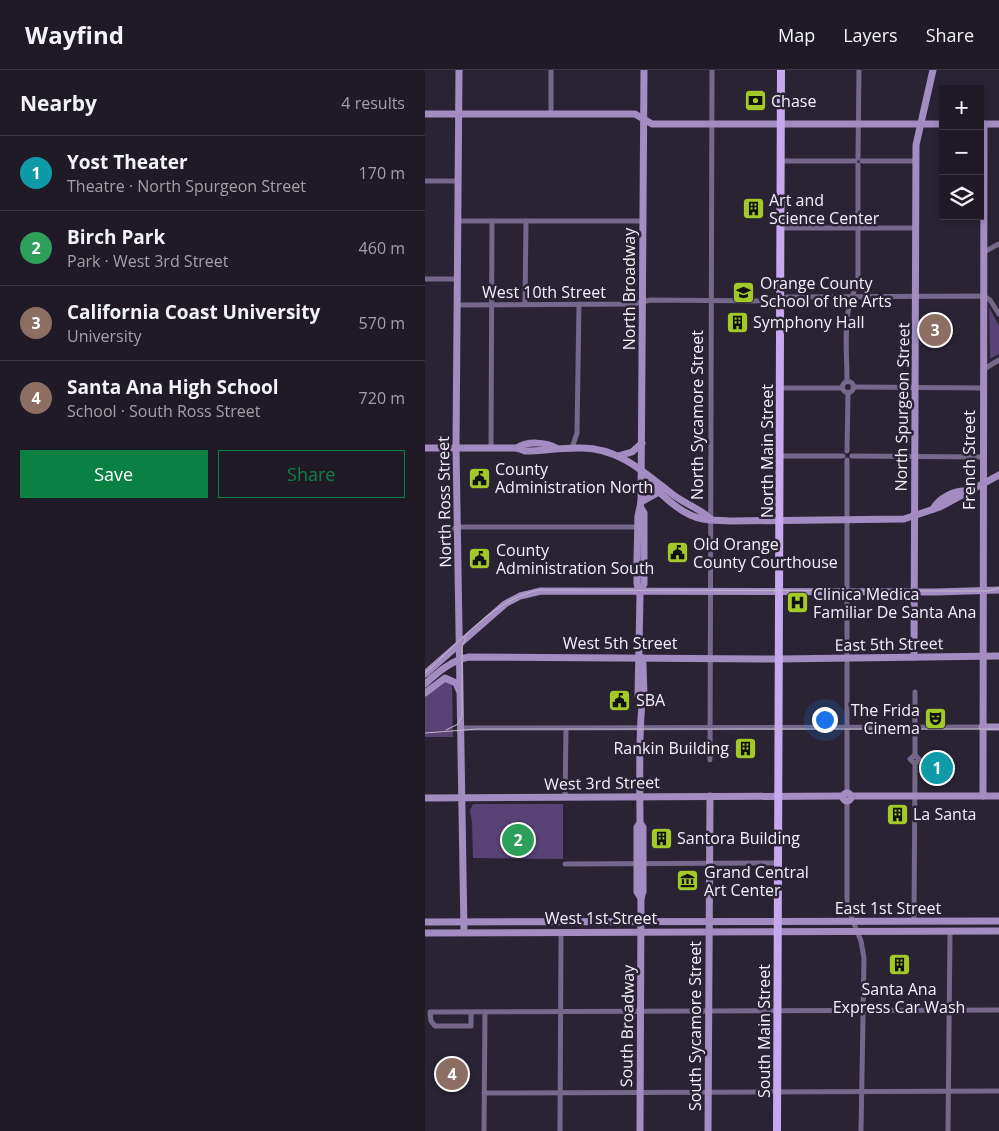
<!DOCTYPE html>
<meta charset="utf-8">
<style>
body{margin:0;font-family:"Open Sans",sans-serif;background:#2d2733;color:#f1f3f6}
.controls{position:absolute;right:15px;top:15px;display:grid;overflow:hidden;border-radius:0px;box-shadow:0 2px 8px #0003}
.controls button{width:45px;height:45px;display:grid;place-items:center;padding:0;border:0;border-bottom:1px solid #3d3844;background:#201a27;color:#f1f3f6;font:25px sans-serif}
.you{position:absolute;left:399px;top:649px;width:18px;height:18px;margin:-12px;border:4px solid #fff;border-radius:50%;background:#1a73e8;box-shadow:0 0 0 8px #1a73e833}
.badge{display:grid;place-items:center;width:32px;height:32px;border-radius:50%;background:#0b8043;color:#fff;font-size:16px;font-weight:700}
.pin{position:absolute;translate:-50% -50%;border:2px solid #fff;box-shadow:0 1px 5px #0006}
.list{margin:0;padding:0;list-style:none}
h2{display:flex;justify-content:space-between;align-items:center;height:65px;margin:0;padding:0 20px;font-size:21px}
h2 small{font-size:16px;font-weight:400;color:#a2a1a7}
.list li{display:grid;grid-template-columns:32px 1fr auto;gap:15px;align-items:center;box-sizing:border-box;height:75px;padding:0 20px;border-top:1px solid #3d3844}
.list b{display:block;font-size:19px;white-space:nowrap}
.list p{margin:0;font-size:16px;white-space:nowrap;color:#a2a1a7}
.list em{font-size:16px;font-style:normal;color:#a2a1a7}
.actions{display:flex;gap:10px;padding:15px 20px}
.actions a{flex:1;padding:11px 0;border:1px solid #0b8043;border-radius:0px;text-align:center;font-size:18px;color:#0b8043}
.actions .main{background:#0b8043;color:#fff}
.icon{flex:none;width:28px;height:28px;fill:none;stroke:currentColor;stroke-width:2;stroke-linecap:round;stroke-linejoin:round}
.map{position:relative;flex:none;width:574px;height:1061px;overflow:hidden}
header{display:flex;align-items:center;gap:30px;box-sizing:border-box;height:70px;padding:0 25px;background:#201a27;border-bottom:1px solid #3d3844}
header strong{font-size:24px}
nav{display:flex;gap:28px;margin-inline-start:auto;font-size:18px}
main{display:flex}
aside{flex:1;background:#201a27}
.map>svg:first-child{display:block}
.green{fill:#594276}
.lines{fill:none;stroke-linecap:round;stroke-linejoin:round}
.street{stroke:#76688a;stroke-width:5}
.secondary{stroke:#a28cc2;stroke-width:7}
.primary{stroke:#c5a8ee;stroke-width:8}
.tram{stroke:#bfbbc7;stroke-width:1}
.labels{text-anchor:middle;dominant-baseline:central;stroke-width:5;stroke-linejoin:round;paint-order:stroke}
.poi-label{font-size:16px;fill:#f4f0fb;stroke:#2a2334;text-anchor:start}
.street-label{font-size:16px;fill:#f4f0fb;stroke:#2a2334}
</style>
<header>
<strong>Wayfind</strong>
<nav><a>Map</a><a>Layers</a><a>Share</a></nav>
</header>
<main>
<aside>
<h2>Nearby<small>4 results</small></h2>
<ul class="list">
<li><span class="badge" style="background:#0f9aa8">1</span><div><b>Yost Theater</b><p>Theatre · North Spurgeon Street</p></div><em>170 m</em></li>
<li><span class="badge" style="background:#2e9e5b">2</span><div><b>Birch Park</b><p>Park · West 3rd Street</p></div><em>460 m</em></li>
<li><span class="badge" style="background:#8d6e63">3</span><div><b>California Coast University</b><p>University</p></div><em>570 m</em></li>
<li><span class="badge" style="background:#8d6e63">4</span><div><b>Santa Ana High School</b><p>School · South Ross Street</p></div><em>720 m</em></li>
</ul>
<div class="actions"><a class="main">Save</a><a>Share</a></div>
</aside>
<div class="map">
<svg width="574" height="1061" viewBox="0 0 574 1061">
<rect width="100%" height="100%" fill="#2a2334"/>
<g class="green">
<path d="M564 237 574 256V284L565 289Z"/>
<path d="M19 611 24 612 27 616 28 667H0V627Z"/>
<path d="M48 734H138V789L48 788 47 753 45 740Z"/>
</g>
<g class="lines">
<g class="street">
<path d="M126 43V0"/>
<path d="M433 88 434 0"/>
<path d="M356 91H430"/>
<path d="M437 91H491"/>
<path d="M0 111H33"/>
<path d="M33 151H218"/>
<path d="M356 158H491"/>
<path d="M559 182 574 174"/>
<path d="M0 209H32"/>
<path d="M100 234 101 151"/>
<path d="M32 235 209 234 225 230 347 231 363 227 559 226 565 230 574 244"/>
<path d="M559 299 574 290"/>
<path d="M422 311C422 287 419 260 424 236 427 225 432 217 433 206V95"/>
<circle cx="423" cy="317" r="5.5"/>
<path d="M428 317 559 318"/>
<path d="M355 318H417"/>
<path d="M66 378 67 151"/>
<path d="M147 378 152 363 154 234"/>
<path d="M422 381 423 323"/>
<path d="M355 386H418"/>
<path d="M427 386 559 387"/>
<path d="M25 460 33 457H213"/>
<path d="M36 658 557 657"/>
<path d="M490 685V622"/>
<path d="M285 690 287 0"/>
<path d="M422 723V390"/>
<path d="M140 728 141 658"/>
<path d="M422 731V836L436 871 439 888 436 1061"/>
<path d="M140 794 353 793"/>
<path d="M489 851 490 694 494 689 490 685 485 689 490 694"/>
<path d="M46 942V956H10L6 951 5 942 574 940"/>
<path d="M59 1023 574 1021"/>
<path d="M59 1061 60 942"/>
<path d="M135 1061 136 862"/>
<path d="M523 1061 525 861"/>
</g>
<g class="secondary">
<path d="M34 0 31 378 39 862"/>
<path d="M0 44H210L227 54H518"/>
<path d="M556 54H574"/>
<path d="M0 378H92L100 381C119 381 137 377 157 378 194 378 220 403 247 424 260 434 274 438 286 449"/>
<path d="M92 378C101 371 122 372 131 378"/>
<path d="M193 386 207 382 217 373"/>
<path d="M217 401C228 419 257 446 278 449 287 451 297 450 306 451L479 449 515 437 574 405"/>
<path d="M216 432 234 422"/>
<path d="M508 439C514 428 529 420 542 421"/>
<path d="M215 521 219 514V443L216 438"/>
<path d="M489 587 491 75 508 0"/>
<path d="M0 604 80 534 95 526 116 521 512 522 574 520"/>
<path d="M0 614C13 602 27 590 44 587L354 589 574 586"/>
<path d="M0 623 20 608 31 613 34 620"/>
<path d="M217 631 213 626 215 526 212 514V490L213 446 216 432 219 0"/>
<path d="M557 657H574"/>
<circle cx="422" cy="727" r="4"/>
<path d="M426 726H574"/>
<path d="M558 726 559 54"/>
<path d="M0 728 417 726"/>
<path d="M215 753 212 757V822L216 828"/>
<path d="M0 852 574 851"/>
<path d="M0 863 574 861"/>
<path d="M215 1061 216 828 218 822V757L215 753C215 733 213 637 219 626L218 594 216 587"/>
<path d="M283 1061 285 726"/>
</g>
<path class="primary" d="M352 1061 356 0"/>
<g class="tram">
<path d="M0 603C33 574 71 527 115 520L529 521H563L574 518"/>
<path d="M21 660 33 654 37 646V577L41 567"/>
<path d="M0 663 53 659H574"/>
</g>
</g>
<defs>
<symbol id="bank-square" viewBox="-11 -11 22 22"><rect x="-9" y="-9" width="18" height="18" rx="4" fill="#a2c928" stroke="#2a2334"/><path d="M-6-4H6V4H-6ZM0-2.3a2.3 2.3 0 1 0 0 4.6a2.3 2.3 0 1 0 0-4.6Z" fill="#111"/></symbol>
<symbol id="building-square" viewBox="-11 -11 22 22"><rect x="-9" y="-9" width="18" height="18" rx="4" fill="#a2c928" stroke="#2a2334"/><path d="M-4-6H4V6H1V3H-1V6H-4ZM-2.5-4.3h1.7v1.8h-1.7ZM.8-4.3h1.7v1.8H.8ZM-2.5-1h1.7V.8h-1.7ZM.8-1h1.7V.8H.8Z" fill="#111"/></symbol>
<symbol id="school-square" viewBox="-11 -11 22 22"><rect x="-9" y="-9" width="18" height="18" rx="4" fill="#a2c928" stroke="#2a2334"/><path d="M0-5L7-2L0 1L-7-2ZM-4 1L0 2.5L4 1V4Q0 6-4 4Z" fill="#111"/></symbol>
<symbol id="civic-square" viewBox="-11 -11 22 22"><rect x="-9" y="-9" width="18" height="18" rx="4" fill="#a2c928" stroke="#2a2334"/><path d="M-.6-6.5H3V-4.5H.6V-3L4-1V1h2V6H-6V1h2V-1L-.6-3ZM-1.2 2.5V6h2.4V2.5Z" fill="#111"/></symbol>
<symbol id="hospital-square" viewBox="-11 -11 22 22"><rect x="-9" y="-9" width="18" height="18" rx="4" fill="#a2c928" stroke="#2a2334"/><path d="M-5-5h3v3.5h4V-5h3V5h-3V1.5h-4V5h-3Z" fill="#111"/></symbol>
<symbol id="theatre-square" viewBox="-11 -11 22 22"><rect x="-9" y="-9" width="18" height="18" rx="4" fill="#a2c928" stroke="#2a2334"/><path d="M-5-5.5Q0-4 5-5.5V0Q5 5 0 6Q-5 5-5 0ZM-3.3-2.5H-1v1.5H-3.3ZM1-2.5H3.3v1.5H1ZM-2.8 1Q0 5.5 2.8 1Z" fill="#111"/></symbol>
<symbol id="museum-square" viewBox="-11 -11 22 22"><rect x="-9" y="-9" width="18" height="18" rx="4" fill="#a2c928" stroke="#2a2334"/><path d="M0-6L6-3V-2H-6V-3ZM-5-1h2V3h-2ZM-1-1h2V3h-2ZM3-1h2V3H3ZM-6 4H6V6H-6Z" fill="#111"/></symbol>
</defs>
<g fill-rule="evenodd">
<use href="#bank-square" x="318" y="18" width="25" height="25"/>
<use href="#building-square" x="316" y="126" width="25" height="25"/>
<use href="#school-square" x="306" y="210" width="25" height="25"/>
<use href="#building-square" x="300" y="240" width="25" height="25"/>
<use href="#civic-square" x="42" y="396" width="25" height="25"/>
<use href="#civic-square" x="240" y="470" width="25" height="25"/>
<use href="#civic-square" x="42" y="476" width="25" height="25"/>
<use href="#hospital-square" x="360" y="520" width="25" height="25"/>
<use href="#civic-square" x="182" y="618" width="25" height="25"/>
<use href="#theatre-square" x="498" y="636" width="25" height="25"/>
<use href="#building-square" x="308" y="666" width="25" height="25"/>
<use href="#building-square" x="460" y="732" width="25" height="25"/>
<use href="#building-square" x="224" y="756" width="25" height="25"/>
<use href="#museum-square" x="250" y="798" width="25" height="25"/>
<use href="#building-square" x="462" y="882" width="25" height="25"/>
</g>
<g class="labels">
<g class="poi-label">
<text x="346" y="31">Chase</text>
<text x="344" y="130">Art and<tspan x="344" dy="18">Science Center</tspan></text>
<text x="335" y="213">Orange County<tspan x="335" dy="18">School of the Arts</tspan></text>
<text x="328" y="252">Symphony Hall</text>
<text x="70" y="399">County<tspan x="70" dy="18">Administration North</tspan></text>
<text x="268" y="474">Old Orange<tspan x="268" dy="18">County Courthouse</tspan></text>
<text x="71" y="480">County<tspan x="71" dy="18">Administration South</tspan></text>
<text x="388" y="524">Clinica Medica<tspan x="388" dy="18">Familiar De Santa Ana</tspan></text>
<text x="211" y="630">SBA</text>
<text x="495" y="640" text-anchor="end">The Frida<tspan x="495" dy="18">Cinema</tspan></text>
<text x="304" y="678" text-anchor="end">Rankin Building</text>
<text x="488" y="744">La Santa</text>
<text x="252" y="768">Santora Building</text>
<text x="279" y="802">Grand Central<tspan x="279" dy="18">Art Center</tspan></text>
<text x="474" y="919" text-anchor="middle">Santa Ana<tspan x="474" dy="18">Express Car Wash</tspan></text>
</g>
<g class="street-label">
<text transform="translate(204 219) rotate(-90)">North Broadway</text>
<text x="119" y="222">West 10th Street</text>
<text transform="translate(477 337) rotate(-89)">North Spurgeon Street</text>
<text transform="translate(272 345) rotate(-90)">North Sycamore Street</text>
<text transform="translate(342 381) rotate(-90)">North Main Street</text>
<text transform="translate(544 390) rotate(-90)">French Street</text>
<text transform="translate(19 432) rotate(-91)">North Ross Street</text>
<text x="195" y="573">West 5th Street</text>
<text transform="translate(464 574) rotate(-1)">East 5th Street</text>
<text transform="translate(177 713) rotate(-1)">West 3rd Street</text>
<text x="463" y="838">East 1st Street</text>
<text x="176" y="848">West 1st Street</text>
<text transform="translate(202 956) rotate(-89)">South Broadway</text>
<text transform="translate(270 956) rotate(-90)">South Sycamore Street</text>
<text transform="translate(339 961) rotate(-90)">South Main Street</text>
</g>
</g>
</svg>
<div class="controls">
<button>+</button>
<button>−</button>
<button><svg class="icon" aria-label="layers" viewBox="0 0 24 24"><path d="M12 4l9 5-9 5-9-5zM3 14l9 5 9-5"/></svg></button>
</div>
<div class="you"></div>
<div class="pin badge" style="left:512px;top:698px;background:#0f9aa8">1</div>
<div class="pin badge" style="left:93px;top:770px;background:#2e9e5b">2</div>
<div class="pin badge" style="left:510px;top:260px;background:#8d6e63">3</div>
<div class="pin badge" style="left:27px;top:1004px;background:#8d6e63">4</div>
</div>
</main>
